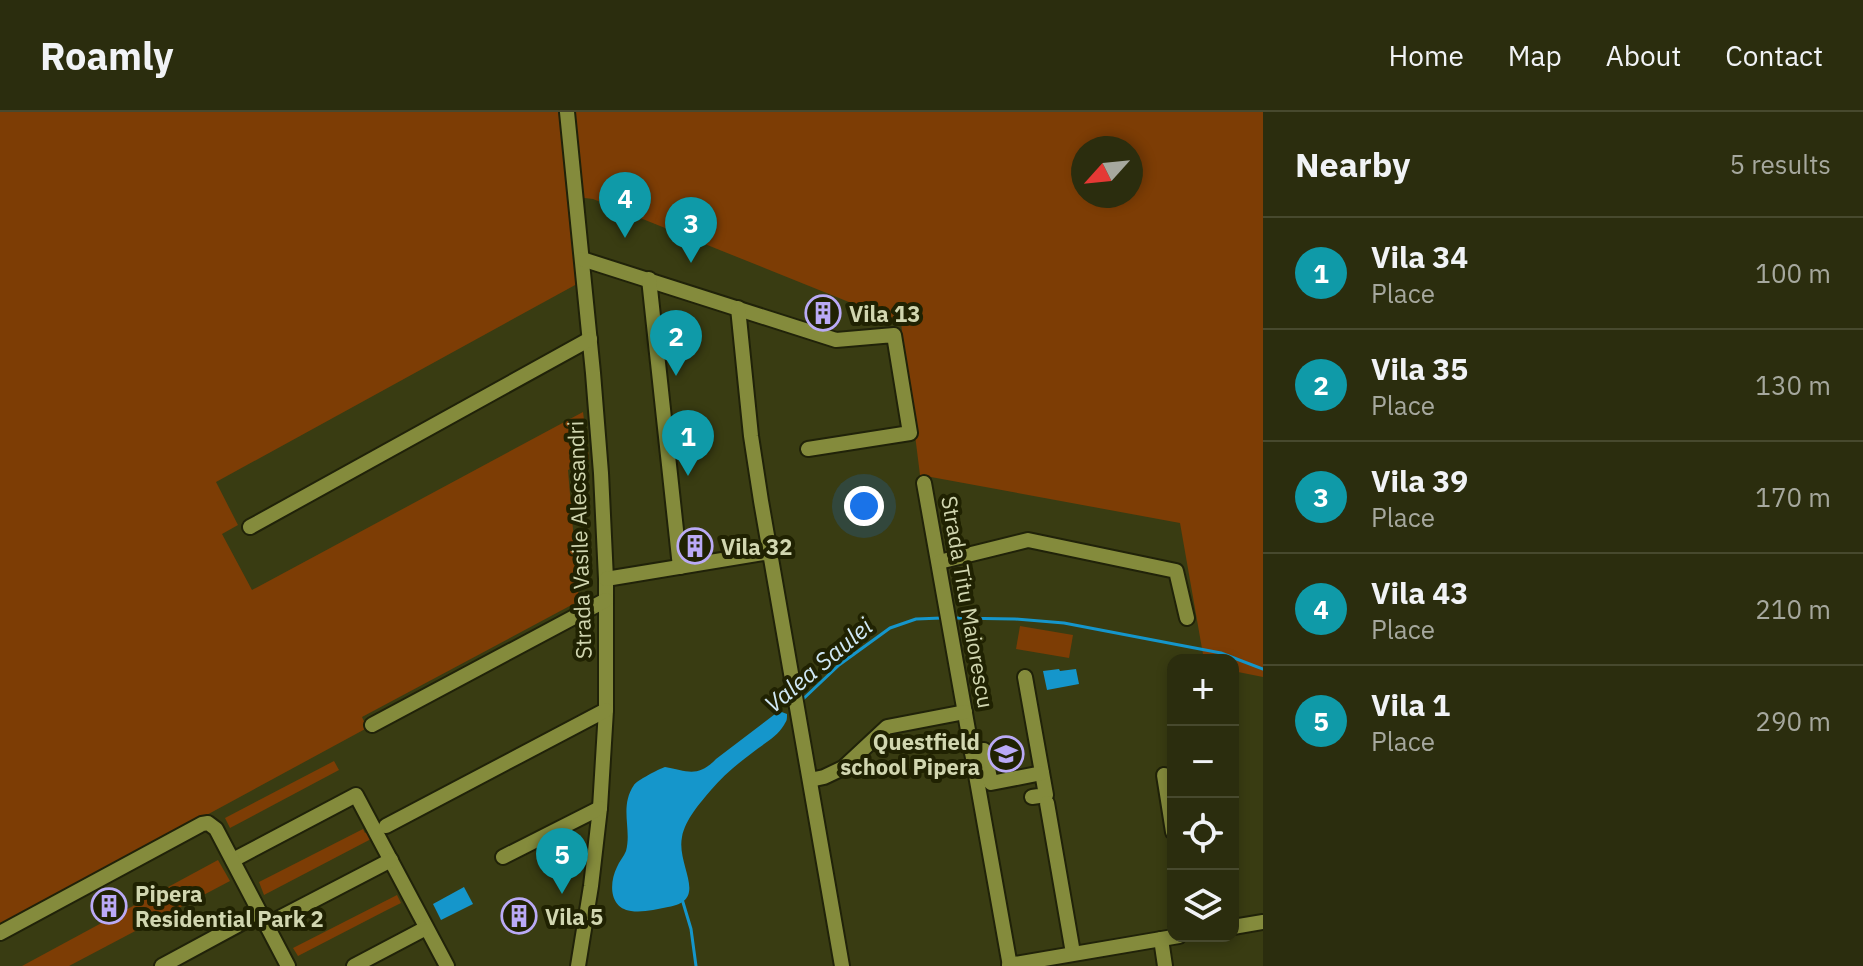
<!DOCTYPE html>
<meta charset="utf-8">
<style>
body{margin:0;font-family:"IBM Plex Sans",sans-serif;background:#37391c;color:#f1f3f6}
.controls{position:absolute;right:24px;bottom:24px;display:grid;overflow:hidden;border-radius:16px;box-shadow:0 4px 12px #0003}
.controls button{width:72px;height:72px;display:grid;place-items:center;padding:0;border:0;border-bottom:2px solid #47492e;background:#2b2d0e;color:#f1f3f6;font:40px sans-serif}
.compass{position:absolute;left:1071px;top:24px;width:72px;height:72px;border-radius:50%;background:#2b2d0e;box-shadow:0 4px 12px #0003;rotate:243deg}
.you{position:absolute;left:864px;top:394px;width:28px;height:28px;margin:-20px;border:6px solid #fff;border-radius:50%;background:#1a73e8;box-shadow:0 0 0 12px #1a73e833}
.badge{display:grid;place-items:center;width:52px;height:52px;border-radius:50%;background:#baaaf6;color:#fff;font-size:26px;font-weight:700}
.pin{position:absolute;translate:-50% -66px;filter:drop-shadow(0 2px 4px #0008)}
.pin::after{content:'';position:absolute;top:42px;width:28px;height:24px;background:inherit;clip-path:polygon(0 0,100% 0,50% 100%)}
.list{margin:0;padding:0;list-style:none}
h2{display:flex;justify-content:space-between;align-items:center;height:104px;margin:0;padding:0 32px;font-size:34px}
h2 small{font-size:26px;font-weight:400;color:#a6a89e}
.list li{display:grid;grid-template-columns:52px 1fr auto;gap:24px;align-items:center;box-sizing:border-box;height:112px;padding:0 32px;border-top:2px solid #47492e}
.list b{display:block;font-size:30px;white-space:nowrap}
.list p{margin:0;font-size:26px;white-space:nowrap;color:#a6a89e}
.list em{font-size:26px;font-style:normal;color:#a6a89e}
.icon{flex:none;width:44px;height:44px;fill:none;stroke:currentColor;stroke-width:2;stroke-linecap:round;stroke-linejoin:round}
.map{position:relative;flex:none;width:1263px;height:854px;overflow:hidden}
header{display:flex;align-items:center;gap:48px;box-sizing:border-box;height:112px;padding:0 40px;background:#2b2d0e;border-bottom:2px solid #47492e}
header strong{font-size:38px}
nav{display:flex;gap:44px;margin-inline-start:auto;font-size:28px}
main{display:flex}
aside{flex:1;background:#2b2d0e}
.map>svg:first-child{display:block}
.green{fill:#7d3d05;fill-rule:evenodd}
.water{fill:#1596cb}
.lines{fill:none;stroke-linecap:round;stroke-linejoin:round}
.stream{stroke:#1596cb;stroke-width:3}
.minor-casing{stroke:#202209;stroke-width:18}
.minor{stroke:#848b3c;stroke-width:14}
.labels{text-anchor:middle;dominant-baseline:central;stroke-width:8;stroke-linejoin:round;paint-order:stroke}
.poi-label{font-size:22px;font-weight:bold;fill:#d1d6b0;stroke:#202202;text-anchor:start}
.street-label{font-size:22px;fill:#d1d6b0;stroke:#202202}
.water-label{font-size:24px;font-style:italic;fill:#d0e8f6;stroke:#202202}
</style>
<header>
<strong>Roamly</strong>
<nav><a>Home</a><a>Map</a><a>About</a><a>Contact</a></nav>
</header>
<main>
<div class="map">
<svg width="1263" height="854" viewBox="0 0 1263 854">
<rect width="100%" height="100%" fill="#393c12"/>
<g class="green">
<path d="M0 0H1263V565L1233 559V548H1204L1180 411 920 363 901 211 593 87 568 84 577 172 216 370 238 413 222 422 252 478 583 300 589 347 568 358 579 489 362 605 367 616 0 815ZM1083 36H1131V84H1083Z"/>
<path d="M1020 514 1073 523 1069 546 1016 537Z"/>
<path d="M334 649 339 658 230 716 225 706Z"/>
<path d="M363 717 365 721 369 719 373 726 264 783 259 770Z"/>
<path d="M218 748 230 769 69 854H22Z"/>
<path d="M397 783 401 791 387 798 298 844 293 836Z"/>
</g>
<g class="water">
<path d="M1059 557 1060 559 1076 557 1079 572 1047 578 1043 559Z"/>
<path d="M779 599 787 602C787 608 787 608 784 613 777 625 763 632 752 641 737 652 723 664 711 678 700 691 685 708 682 725 676 754 710 788 668 795 656 797 643 801 631 799 609 796 609 771 617 755 619 750 624 744 626 739 632 717 619 695 634 673 636 669 659 657 665 655 687 659 698 666 716 647Z"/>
<path d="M464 775 473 792 441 808 433 792Z"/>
</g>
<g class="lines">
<g class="stream">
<path d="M953 506 1015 507 1064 511 1221 541 1263 557"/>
<path d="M801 589 839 553 890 516 916 507 942 506"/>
<path d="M682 787 691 817 696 854"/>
</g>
<defs>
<g id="minor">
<path d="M567 0 593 261 601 361 606 467V598L600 696 591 774 578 854"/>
<path d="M582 147 836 228 894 223 910 321 808 337"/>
<path d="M649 167 680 455"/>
<path d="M738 196 751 324 761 389 842 854"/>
<path d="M924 371 1010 854"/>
<path d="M250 415 590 227"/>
<path d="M939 450 1028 428 1176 459 1187 506"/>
<path d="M606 467 770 440"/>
<path d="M1025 565 1046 683 1032 685"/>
<path d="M372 613 606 488"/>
<path d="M972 640 984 638 991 671 1042 661"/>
<path d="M1164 663 1173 720"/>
<path d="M810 668 824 665 843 656 887 615 965 600"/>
<path d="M1047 691 1073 841"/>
<path d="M386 714 606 598"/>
<path d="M503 745 600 696"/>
<path d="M233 748 356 683 447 854"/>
<path d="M266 813 391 748"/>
<path d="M1233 815 1263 810"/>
<path d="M0 821 202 712 208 711 216 717 288 854"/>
<path d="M1161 827 1165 854"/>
<path d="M1009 853 1179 824"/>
<path d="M162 854 260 801"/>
<path d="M354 854 426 816"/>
</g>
</defs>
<use href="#minor" class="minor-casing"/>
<use href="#minor" class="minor"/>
</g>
<defs>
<symbol id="building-ring" viewBox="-11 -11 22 22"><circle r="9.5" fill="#202202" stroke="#baaaf6" stroke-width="1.5"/><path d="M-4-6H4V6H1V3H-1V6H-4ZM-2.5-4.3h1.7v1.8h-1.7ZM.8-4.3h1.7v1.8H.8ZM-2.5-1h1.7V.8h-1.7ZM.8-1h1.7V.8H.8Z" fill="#baaaf6"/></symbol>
<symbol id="school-ring" viewBox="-11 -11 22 22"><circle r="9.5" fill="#202202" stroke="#baaaf6" stroke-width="1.5"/><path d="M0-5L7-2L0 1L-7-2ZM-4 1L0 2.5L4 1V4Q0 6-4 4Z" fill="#baaaf6"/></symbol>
</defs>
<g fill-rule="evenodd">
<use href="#building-ring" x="803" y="181" width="40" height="40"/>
<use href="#building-ring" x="675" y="414" width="40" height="40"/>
<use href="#school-ring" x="986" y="622" width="40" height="40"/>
<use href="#building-ring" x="89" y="774" width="40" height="40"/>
<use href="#building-ring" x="499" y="784" width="40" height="40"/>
</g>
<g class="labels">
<g class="poi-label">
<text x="849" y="201">Vila 13</text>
<text x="721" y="434">Vila 32</text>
<text x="980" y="629" text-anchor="end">Questfield<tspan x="980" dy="25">school Pipera</tspan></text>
<text x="135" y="781">Pipera<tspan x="135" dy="25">Residential Park 2</tspan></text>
<text x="545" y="804">Vila 5</text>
</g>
<g class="street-label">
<text transform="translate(579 428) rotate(-92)">Strada Vasile Alecsandri</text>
<text transform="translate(968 490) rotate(80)">Strada Titu Maiorescu</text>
</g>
<g class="water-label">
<text transform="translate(818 553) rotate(-40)">Valea Saulei</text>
</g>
</g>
</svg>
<div class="controls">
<button>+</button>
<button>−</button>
<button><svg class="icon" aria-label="locate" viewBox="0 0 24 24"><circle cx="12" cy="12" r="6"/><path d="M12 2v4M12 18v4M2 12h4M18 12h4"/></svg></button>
<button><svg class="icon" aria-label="layers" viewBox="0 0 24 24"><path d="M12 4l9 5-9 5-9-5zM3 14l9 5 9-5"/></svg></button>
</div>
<svg class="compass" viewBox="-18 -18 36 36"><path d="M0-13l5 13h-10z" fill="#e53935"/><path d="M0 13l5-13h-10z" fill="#a6a89e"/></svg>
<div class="you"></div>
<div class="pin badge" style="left:688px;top:364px;background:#0f9aa8">1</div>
<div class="pin badge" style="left:676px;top:264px;background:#0f9aa8">2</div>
<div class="pin badge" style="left:691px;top:151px;background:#0f9aa8">3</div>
<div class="pin badge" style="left:625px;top:126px;background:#0f9aa8">4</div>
<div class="pin badge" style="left:562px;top:782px;background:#0f9aa8">5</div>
</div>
<aside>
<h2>Nearby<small>5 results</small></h2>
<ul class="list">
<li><span class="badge" style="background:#0f9aa8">1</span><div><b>Vila 34</b><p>Place</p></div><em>100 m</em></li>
<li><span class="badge" style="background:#0f9aa8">2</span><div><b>Vila 35</b><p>Place</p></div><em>130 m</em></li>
<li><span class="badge" style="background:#0f9aa8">3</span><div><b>Vila 39</b><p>Place</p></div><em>170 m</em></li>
<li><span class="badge" style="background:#0f9aa8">4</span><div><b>Vila 43</b><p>Place</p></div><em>210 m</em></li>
<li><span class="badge" style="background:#0f9aa8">5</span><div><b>Vila 1</b><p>Place</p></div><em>290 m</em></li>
</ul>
</aside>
</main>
